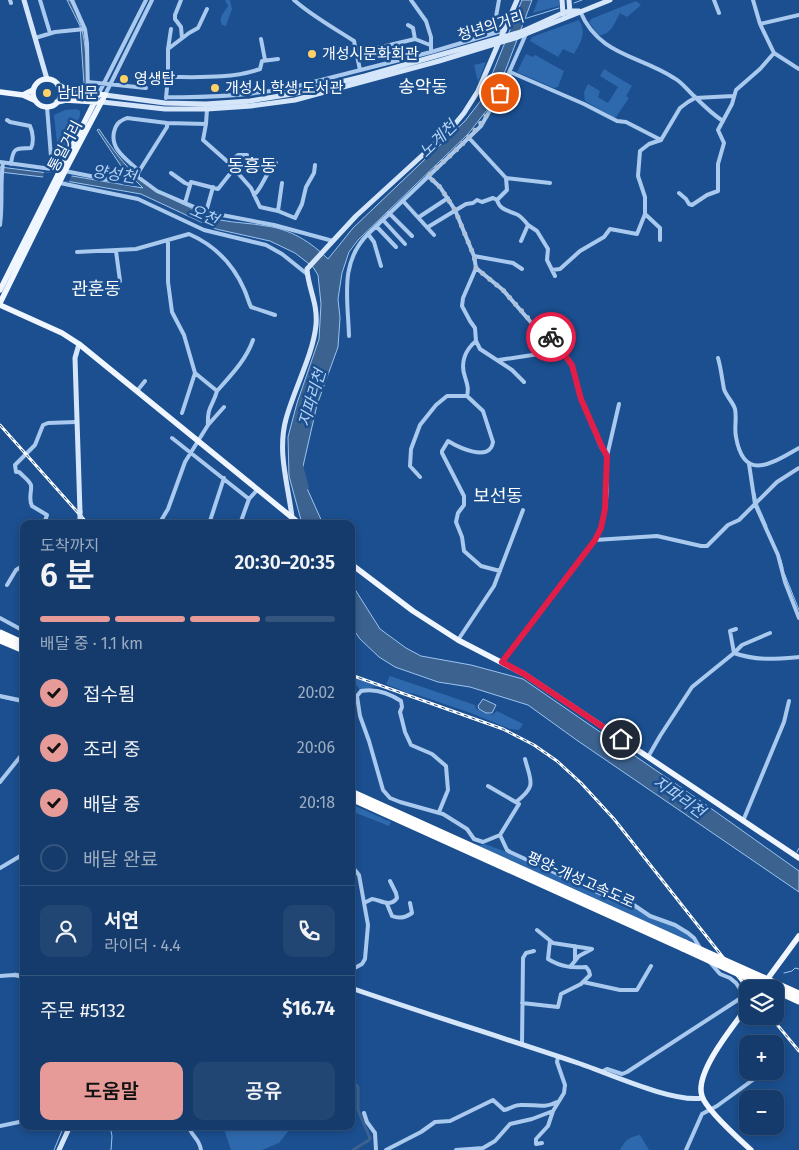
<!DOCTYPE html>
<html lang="ko">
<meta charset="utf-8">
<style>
body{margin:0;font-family:"Fira Sans","Noto Sans KR",sans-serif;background:#214673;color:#f1f3f6;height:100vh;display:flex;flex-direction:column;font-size:19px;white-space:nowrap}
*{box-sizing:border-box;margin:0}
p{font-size:16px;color:#9dadc1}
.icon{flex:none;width:28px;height:28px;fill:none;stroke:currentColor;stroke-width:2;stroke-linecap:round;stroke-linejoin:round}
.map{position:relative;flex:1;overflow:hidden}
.side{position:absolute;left:20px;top:520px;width:335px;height:610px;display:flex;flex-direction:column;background:#143b6b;border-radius:10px;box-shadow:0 2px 8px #0003,0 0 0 1px #33557e}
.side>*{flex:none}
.tools{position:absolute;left:739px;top:980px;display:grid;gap:10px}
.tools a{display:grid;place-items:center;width:45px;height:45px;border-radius:10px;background:#143b6b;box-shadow:0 2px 8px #0003,0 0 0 1px #33557e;font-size:25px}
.pin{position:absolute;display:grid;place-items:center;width:42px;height:42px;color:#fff;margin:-21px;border:2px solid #fff;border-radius:50%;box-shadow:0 1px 5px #0007}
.courier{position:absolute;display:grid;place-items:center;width:50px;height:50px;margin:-25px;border:4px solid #e11d48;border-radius:50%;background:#fff;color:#222;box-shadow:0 1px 6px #0007}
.overview em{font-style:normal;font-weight:600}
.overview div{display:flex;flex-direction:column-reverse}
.overview{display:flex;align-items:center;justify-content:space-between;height:85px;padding:0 20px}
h1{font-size:32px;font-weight:600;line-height:38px}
.bar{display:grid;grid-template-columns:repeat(4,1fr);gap:8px 5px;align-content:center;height:60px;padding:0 20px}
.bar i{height:6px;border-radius:4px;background:#33557e}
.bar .active{background:#e69b98}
.bar p{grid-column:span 4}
.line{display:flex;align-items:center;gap:12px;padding:0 20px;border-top:1px solid #33557e}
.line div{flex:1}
.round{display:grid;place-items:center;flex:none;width:52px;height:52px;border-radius:10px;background:#214673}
ol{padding:0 20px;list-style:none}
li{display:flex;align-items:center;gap:15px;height:55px}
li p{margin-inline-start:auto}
li .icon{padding:5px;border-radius:50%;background:#e69b98;color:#111;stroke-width:4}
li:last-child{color:#9dadc1}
li i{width:28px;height:28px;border:2px solid #33557e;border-radius:50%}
.primary-button{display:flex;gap:10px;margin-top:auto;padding:10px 20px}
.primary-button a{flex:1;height:58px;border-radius:10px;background:#e69b98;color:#111;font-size:20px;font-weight:600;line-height:58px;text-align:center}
.primary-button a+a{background:#214673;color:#f1f3f6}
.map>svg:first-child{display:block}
</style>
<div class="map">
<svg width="799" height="1150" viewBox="0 0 799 1150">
<rect width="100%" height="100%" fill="#1b4f8f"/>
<path fill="#2e69ad" d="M225 0H230L232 9 226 26 222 25C218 17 224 13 228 6Z
M538 0H559V6L533 13Z
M636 1 641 5 627 17 620 13C614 24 612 33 599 36L589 22 591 19Z
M579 20C587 33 581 42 574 54L563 49 558 57 530 41 532 37Z
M526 54 533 57 535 55 564 71 558 87 554 88 517 72Z
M486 62 478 82 474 65Z
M604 69 632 86 626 96 629 98 616 117H613L585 101 584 92 588 84 600 91 598 97 608 103 618 87 600 76Z
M77 109 80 111V116L62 153 60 154 58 153 54 115 65 110Z
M390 676 475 705 476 709 492 715 497 711 523 724 519 730 510 729 471 713 415 694 408 693 386 684Z
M355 678 380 686 360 690 354 682Z
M351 804 391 822 389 826 351 811Z
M475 844 480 845 485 844 509 853 601 895C609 898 617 897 625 900 634 904 642 913 651 918 664 925 690 926 694 943L475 846Z
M221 1126H310L306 1131H301L299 1129 289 1130 279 1143 262 1150H231L225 1132Z
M640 1135 649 1150H620C625 1140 629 1137 640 1135Z"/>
<path fill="#3c6290" stroke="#9cc4f0" d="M67 0H70C86 29 86 52 87 84H84L80 26Z
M522 0H532L506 69 487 110 468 134 358 240 349 252 342 273 338 299 340 318 338 347 317 405 301 475 323 524H302L289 476 288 437 297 403 319 339 321 304 318 275 313 267 295 253 270 241 216 229 141 194 43 177 0 172V167L72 176 143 188 121 166 97 130 99 129C127 171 142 186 189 207 199 212 209 218 220 220 235 223 251 223 266 226 290 229 311 242 328 259L353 228 465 121 482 99 487 87Z
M351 583 380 629 406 648 421 656 471 665 523 679 702 802 799 871V892L578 741 528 705 470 687 438 682 395 667 379 657 360 639 351 626Z
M483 699 496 705 492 713H486L479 709 478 706Z"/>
<path fill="#1b4f8f" d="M44 172 72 175 69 182 43 178Z"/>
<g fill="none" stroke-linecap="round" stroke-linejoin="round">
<path stroke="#9cc4f0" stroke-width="1" d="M574 3 582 0
M524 19 559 8
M755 493 757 503 767 526
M781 560 783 568
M785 575 799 610
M1 698 24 703
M797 852 799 848
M15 973 24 975
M784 973 792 971 795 968 799 969
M110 1126 112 1136 111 1150
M54 1150 64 1126"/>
<path stroke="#3c6290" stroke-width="3" d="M351 692 353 691
M351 1080 358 1087V1110L370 1138 369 1140 353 1150"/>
<path stroke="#3c6290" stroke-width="5.5" d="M300 465 306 487"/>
<path stroke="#a9c9ee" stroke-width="4" d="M10 0 11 3
M40 0 50 33
M72 0 85 29 87 43 88 94
M181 0 175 15V19L181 27 182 38
M294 0C312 16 334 28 354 41L360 70
M714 0 719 13
M753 0 760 24 774 53 799 69
M580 11C599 56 639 55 674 78 682 82 687 90 694 96 701 103 715 116 723 121
M760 24 799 15
M408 25 413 28 415 39
M493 33 499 0
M35 38 55 32 85 29
M261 39 265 60
M168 49 171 29
M431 52 505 30
M356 53 415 39 430 45
M510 72 584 104 617 121 626 122 661 140
M168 77C199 77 231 79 260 69L262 61 278 59
M88 82 146 88
M98 95 146 0
M105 95 152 0
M166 97C208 98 249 95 290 88L431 52V37L426 21 411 0
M166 98 168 77V49L189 33 198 28 207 9
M47 107 52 169
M7 120 10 122 30 126C33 132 34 143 31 148 15 148 13 148 11 164
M167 123V127L138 173V177L157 191 206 212 274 225 333 241
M206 124 203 140 229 163 251 188 260 207 278 211 295 218 302 204 306 187 314 173 315 165
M469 138 506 178 550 183
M0 162 59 170
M229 163 238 155H247
M65 171 115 181
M139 171C128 160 110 150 114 132 116 124 119 121 127 118L167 123 206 124 207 109
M171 173 185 183 190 185
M428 176 440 187 455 210 474 256 476 268 503 290 535 327 544 330 553 339 572 365 581 399 601 447 607 456V490L605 509 601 527 595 540 502 662
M60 183 138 199 204 230 266 245 282 254 307 274
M679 193 686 199 689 204 692 205 707 195 718 191V164L724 143 718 130 732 104 736 90 760 69 774 53
M254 195C263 187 266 170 276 166V163
M497 200 507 190 506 178
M403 201 434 235
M185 203 191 182 218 189 233 170
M278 211 282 183
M206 212 213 187
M389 213 412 236
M645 214 660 228V240
M419 217 448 198
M383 220 405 244
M0 225C3 204 0 183 3 163
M528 225 537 231 548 249 547 260 555 276
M376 226 396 247
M428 227 466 204 473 203 477 200 482 202 493 198 497 200C500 210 507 210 516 214 521 216 525 221 528 225L521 241
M368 234 374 242 381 266
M168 240V282L172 312 184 335 195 373 182 413
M116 251 120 281
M77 252 136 249 189 234C214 245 233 264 244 289 247 295 248 301 251 307L275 315
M474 256 513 263 522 269
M476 268 463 298 462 306 470 321 475 328 476 341 480 349 512 370 524 382
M552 270 560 269 580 251 604 237 610 229 637 234 645 214V197L638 176 640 151 649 144 661 140 680 108 688 102 695 98 733 96
M349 336C348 299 339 263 368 234L481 126 500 93 526 34
M718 358C721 368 722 379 724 389 726 396 733 402 735 409 737 418 734 428 736 437 744 483 772 463 799 448
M499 360 539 354
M195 373 217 391C231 375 246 360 253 340
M137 391 145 381
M467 396C469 388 467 384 465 377 460 363 465 350 476 341
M208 425C207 406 213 406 217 391
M172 438 249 499
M607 456 619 404
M749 464 755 504 778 555 785 582 799 618
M420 477 410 466 411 449 420 425 436 405 447 396H467L483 411 493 442C490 463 458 447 448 441L442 451V453L464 496V505L458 513 456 522 462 537 464 551 481 566 500 571
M44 524 47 515 32 506C28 498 32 492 31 485 29 480 23 476 19 472H16L15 465 35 445 43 425 48 423 76 422
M159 524 168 509 185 462 208 425 224 407
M209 524 224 478
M240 524 249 499 258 489
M595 540 657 536 701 546H707L728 525 739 520 777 482 799 468
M7 585 16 570 24 565
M0 618 24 631
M736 629 730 631 734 653 742 645 770 633
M458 640 494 586 523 510
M0 696 24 701
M357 696 360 716 369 741 383 790 390 798 400 802 443 814 467 829 474 839 483 842 500 835 519 804 488 786
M351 700 357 696 361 691C376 688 389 693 401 701L402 707 400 712 405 732 411 745 432 754 446 766 448 790 439 812
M648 757 660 736 692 687 734 653C756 661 776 659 799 657
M0 782 24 752
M516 802C537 786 531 782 525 759
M743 821 784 722 789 701
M500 835 507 850 510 852 606 896 625 899 650 916 675 925 688 933 694 938 700 948
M351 865 359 875 368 925 365 959 362 964 351 970
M0 868 22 855
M364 903 372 899C381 900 390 908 397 898L396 893 390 881
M387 904 392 916C399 919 405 918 412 913L410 903
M537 930 553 943 592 949
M575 946V960
M708 960 720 974 730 978 736 983 748 1001
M570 967 579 956 592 949
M0 976 14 975 24 977
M583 982 620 990H637L651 966
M522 1003 558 1007 561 994 581 984 590 975 589 971 586 967C572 968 561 967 548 959L550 941
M522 1044 523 958 526 953 534 951
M603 1071 607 1069 622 1074 627 1072 744 996
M364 1113 367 1122 375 1133 376 1150
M0 1126 24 1121
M189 1126C191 1137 199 1137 201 1150
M542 1143 536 1144V1139L548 1126 553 1111 564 1093 565 1085 557 1062 558 1057
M386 1150 421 1132 435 1122 450 1121 493 1100 504 1110C510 1109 514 1105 520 1105 534 1104 544 1109 557 1102
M456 1150 483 1148 495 1141 510 1124 532 1119 553 1111
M686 1150 702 1114 717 1106 765 1071"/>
<path stroke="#d6e6fa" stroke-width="5" d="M24 0 47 79
M562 0 563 14
M569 0 570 13
M105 95 165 103 206 104 250 101 292 94 365 76 521 32 563 13 570 11H579
M102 102 165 109H207L251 106 295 100 439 61 518 37 610 0
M79 344 75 358 80 512
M292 517C288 484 277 452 286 419 294 389 313 355 316 325 318 303 308 288 307 269L356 216 450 130 464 113 478 91 517 0
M351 988C426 1014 501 1037 575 1062 606 1072 672 1103 702 1098
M59 1150 70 1126"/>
<path stroke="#f0f6ff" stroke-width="5.5" d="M33 93a14 14 0 1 1 28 0a14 14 0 1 1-28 0Z
M33 90 23 95 34 100
M0 92 23 95
M57 102 66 100 98 102
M0 290 98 95
M0 303 65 171 105 95 70 91 58 85
M0 305 62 333 79 344 300 524
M351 564 413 611 458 640 524 674 799 858
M760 989 799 936
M748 1006C734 1025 694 1073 702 1096 706 1110 739 1139 751 1150"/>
<path stroke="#fff" stroke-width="7" d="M0 633 24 644
M0 640 24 650
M351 792 685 943
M351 798 683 948
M775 990 799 1001"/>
<defs>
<path id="rail" d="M0 425 88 524
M351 675 503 729 534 745 557 761 581 783 614 819 748 989
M770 1016 799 1051"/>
</defs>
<use href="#rail" stroke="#fff" stroke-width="3"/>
<use href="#rail" stroke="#1b4f8f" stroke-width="1" stroke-dasharray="4" stroke-linecap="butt"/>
<path stroke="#d6e6fa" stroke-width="5" d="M80 512V524"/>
<path stroke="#fff" stroke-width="7" d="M685 943 799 994
M683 948 772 989"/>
</g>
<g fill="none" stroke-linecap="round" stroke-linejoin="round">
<path stroke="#afc1d8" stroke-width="5" stroke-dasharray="0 9" d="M500 93C481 130 458 148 428 176L440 187 455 210 474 256 476 268 503 290 535 326 544 330 551 337"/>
<path stroke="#e11d48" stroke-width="6" d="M551 337 572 365 581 399 602 447 607 456 605 509 601 528 595 540 502 662 524 674 621 739"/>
</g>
<g fill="#ffd166" stroke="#1b4f8f" stroke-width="2">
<circle cx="312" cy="54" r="5"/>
<circle cx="124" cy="79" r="5"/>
<circle cx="215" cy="88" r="5"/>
<circle cx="47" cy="93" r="5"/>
</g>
<g text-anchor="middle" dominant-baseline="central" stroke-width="5" stroke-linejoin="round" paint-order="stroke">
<g font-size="15" fill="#fff" stroke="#1b4f8f">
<text transform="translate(491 26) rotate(-17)">청년의거리</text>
<text transform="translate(65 146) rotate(-62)">통일거리</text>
<text transform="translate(581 880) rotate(24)">평양-개성고속도로</text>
</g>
<g font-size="15" fill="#fff" stroke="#1b4f8f" text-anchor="start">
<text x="322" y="54">개성시문화회관</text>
<text x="134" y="79">영생탑</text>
<text x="225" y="88">개성시 학생 도서관</text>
<text x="57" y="93">남대문</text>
</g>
<g font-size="16" font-style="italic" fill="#b5d3f5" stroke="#1b4f8f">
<text transform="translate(438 139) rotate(-44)">노계천</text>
<text transform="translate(114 174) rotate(9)">양성천</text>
<text transform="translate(204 215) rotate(24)">오천</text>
<text transform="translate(312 398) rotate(-73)">지파리천</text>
<text transform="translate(679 797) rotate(35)">지파리천</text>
</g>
<g font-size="18" fill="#fff" stroke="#1b4f8f">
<text x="423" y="87">송악동</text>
<text x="252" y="166">동흥동</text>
<text x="96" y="289">관훈동</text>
<text x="498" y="496">보선동</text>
</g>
</g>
</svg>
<div class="tools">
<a><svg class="icon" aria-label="layers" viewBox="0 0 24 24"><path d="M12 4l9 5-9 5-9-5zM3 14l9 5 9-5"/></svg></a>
<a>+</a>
<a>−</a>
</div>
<div class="pin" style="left:500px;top:93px;background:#ea580c"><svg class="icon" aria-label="bag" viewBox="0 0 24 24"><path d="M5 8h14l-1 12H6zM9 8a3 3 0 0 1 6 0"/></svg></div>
<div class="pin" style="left:621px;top:739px;background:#1f2937"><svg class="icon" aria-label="home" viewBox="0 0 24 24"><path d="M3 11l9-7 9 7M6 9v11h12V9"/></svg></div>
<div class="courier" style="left:551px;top:337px"><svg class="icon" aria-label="bike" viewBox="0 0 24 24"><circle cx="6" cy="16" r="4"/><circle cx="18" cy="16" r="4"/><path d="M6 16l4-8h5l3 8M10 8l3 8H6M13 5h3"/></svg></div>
<section class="side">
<div class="overview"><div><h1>6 분</h1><p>도착까지</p></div><em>20:30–20:35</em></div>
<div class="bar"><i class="active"></i><i class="active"></i><i class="active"></i><i></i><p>배달 중 · 1.1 km</p></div>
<ol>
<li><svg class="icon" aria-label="check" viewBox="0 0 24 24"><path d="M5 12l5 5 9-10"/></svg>접수됨<p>20:02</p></li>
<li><svg class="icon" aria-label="check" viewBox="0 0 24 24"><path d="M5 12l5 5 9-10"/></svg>조리 중<p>20:06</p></li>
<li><svg class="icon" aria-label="check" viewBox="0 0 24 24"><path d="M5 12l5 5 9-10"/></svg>배달 중<p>20:18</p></li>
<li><i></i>배달 완료</li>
</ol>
<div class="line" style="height:90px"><a class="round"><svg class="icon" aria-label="person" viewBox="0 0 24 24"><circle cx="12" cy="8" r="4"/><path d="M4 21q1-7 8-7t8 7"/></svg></a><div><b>서연</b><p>라이더 · 4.4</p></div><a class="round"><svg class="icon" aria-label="phone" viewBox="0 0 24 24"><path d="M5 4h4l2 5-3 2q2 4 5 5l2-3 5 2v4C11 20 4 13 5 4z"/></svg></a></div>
<div class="line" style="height:65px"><div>주문 #5132</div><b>$16.74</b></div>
<div class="primary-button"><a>도움말</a><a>공유</a></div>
</section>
</div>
